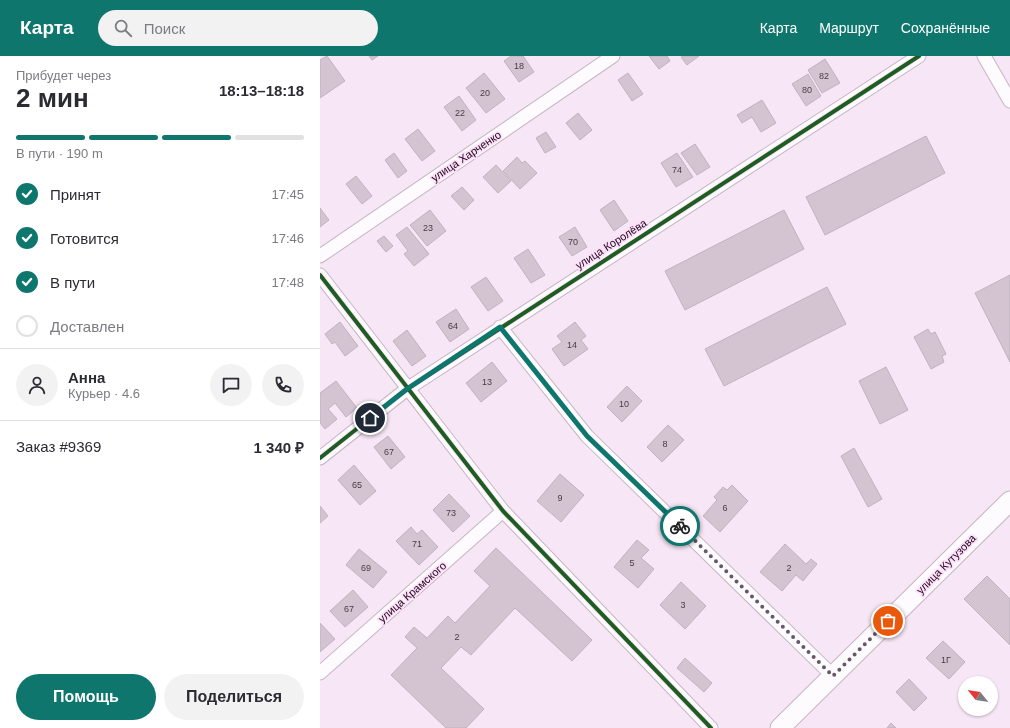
<!DOCTYPE html>
<html lang="ru">
<meta charset="utf-8">
<style>
body{margin:0;font-family:Arial,sans-serif;background:#f2f2f3;color:#2b2b33;height:100vh;display:flex;flex-direction:column;font-size:15px;white-space:nowrap}
*{box-sizing:border-box;margin:0}
p{font-size:13px;color:#7c7c81}
.icon{flex:none;width:22px;height:22px;fill:none;stroke:currentColor;stroke-width:2;stroke-linecap:round;stroke-linejoin:round}
.map{position:relative;flex:1;overflow:hidden}
.panel{display:flex;flex-direction:column;background:#fff;width:320px}
.panel>*{flex:none}
.needle{width:26px;rotate:300deg}
.controls{position:absolute;left:638px;top:620px;display:grid;gap:8px}
.controls a{display:grid;place-items:center;width:40px;height:40px;border-radius:50%;background:#fff;box-shadow:0 1px 3px #0004;font-size:20px}
.pin{position:absolute;display:grid;place-items:center;width:34px;height:34px;color:#fff;margin:-17px;border:2px solid #fff;border-radius:50%;box-shadow:0 1px 4px #0007}
.courier{position:absolute;display:grid;place-items:center;width:40px;height:40px;margin:-20px;border:3px solid #0f766e;border-radius:50%;background:#fff;color:#222;box-shadow:0 1px 5px #0007}
.head em{font-style:normal;font-weight:700}
.head div{display:flex;flex-direction:column-reverse}
.head{display:flex;align-items:center;justify-content:space-between;height:68px;padding:0 16px}
h1{font-size:26px;font-weight:700;line-height:30px}
.bar{display:grid;grid-template-columns:repeat(4,1fr);gap:6px 4px;align-content:center;height:48px;padding:0 16px}
.bar i{height:5px;border-radius:3px;background:#e1e1e2}
.bar .active{background:#0f766e}
.bar p{grid-column:span 4}
.line{display:flex;align-items:center;gap:10px;padding:0 16px;border-top:1px solid #e1e1e2}
.line div{flex:1}
.round{display:grid;place-items:center;flex:none;width:42px;height:42px;border-radius:21px;background:#f2f2f3}
ol{padding:0 16px;list-style:none}
li{display:flex;align-items:center;gap:12px;height:44px}
li p{margin-inline-start:auto}
li .icon{padding:4px;border-radius:50%;background:#0f766e;color:#fff;stroke-width:4}
li:last-child{color:#7c7c81}
li i{width:22px;height:22px;border:2px solid #e1e1e2;border-radius:50%}
.button{display:flex;gap:8px;margin-top:auto;padding:8px 16px}
.button a{flex:1;height:46px;border-radius:24px;background:#0f766e;color:#fff;font-size:16px;font-weight:700;line-height:46px;text-align:center}
.button a+a{background:#f2f2f3;color:#2b2b33}
header{display:flex;align-items:center;gap:24px;box-sizing:border-box;height:56px;padding:0 20px;background:#0f766e;color:#fff}
header strong{font-size:19px}
nav{display:flex;gap:22px;margin-inline-start:auto;font-size:14px}
.search{width:280px;height:36px;background:#f2f2f3;display:flex;align-items:center;gap:10px;box-sizing:border-box;padding:0 14px;border-radius:22px;color:#7c7c81;font-size:15px}
main{display:flex;flex:1;min-height:0}
.map>svg:first-child{display:block}
</style>
<header>
<strong>Карта</strong>
<div class="search"><svg class="icon" aria-label="search" viewBox="0 0 24 24"><circle cx="10" cy="10" r="6"/><path d="M15 15l6 6"/></svg>Поиск</div>
<nav><a>Карта</a><a>Маршрут</a><a>Сохранённые</a></nav>
</header>
<main>
<section class="panel">
<div class="head"><div><h1>2 мин</h1><p>Прибудет через</p></div><em>18:13–18:18</em></div>
<div class="bar"><i class="active"></i><i class="active"></i><i class="active"></i><i></i><p>В пути · 190 m</p></div>
<ol>
<li><svg class="icon" aria-label="check" viewBox="0 0 24 24"><path d="M5 12l5 5 9-10"/></svg>Принят<p>17:45</p></li>
<li><svg class="icon" aria-label="check" viewBox="0 0 24 24"><path d="M5 12l5 5 9-10"/></svg>Готовится<p>17:46</p></li>
<li><svg class="icon" aria-label="check" viewBox="0 0 24 24"><path d="M5 12l5 5 9-10"/></svg>В пути<p>17:48</p></li>
<li><i></i>Доставлен</li>
</ol>
<div class="line" style="height:72px"><a class="round"><svg class="icon" aria-label="person" viewBox="0 0 24 24"><circle cx="12" cy="8" r="4"/><path d="M4 21q1-7 8-7t8 7"/></svg></a><div><b>Анна</b><p>Курьер · 4.6</p></div><a class="round"><svg class="icon" aria-label="chat" viewBox="0 0 24 24"><path d="M4 5h16v11H9l-5 4z"/></svg></a><a class="round"><svg class="icon" aria-label="phone" viewBox="0 0 24 24"><path d="M5 4h4l2 5-3 2q2 4 5 5l2-3 5 2v4C11 20 4 13 5 4z"/></svg></a></div>
<div class="line" style="height:52px"><div>Заказ #9369</div><b>1 340 ₽</b></div>
<div class="button"><a>Помощь</a><a>Поделиться</a></div>
</section>
<div class="map">
<svg width="690" height="672" viewBox="0 0 690 672">
<rect width="100%" height="100%" fill="#f7e6f5"/>
<path fill="#d4c4d2" stroke="#c1b2bf" d="M7 0 25 25 0 42V4Z
M49 0H58L52 4Z
M191 0H203L214 16 199 26 184 5Z
M329 0H347L350 5 339 13Z
M363 0H379L367 9 361 1Z
M505 3 520 27 502 37 488 14Z
M164 17 185 43 166 57 146 32Z
M308 17 323 38 312 45 298 24Z
M488 18 501 40 486 50 472 28Z
M139 40 156 64 142 75 124 51Z
M442 44 456 67 441 76 432 61 422 67 417 59Z
M258 57 272 74 260 84 246 67Z
M98 73 115 95 102 105 85 83Z
M226 76 236 91 225 97 216 82Z
M606 80 625 117 505 179 486 141Z
M375 88 390 111 377 119 361 97Z
M74 97 87 115 78 122 65 104Z
M357 97 373 121 356 131 341 107Z
M197 101 202 107 205 105 217 117 200 133 183 115Z
M176 109 191 125 178 137 163 121Z
M36 120 52 140 42 148 26 128Z
M142 131 154 144 144 154 131 140Z
M294 144 308 165 294 175 280 154Z
M0 152 9 164 0 171Z
M110 154 126 175 107 190 90 169Z
M464 154 484 193 365 254 345 215Z
M87 171 109 198 94 210 84 198 88 195 76 179Z
M255 171 267 191 252 200 239 181Z
M64 180 73 190 66 196 57 185Z
M208 193 225 219 211 227 194 202Z
M690 219V306L655 237Z
M166 221 183 245 168 255 151 231Z
M507 231 526 268 404 330 385 293Z
M136 253 149 273 130 286 116 266Z
M20 266 38 290 25 300 15 286 12 288 5 278Z
M255 266 266 280 261 284 268 293 244 310 232 293 242 286 237 280Z
M608 273 611 278 615 276 626 298 622 300 624 306 611 313 594 281Z
M87 274 106 300 92 310 73 285Z
M172 306 187 325 161 346 146 327Z
M566 311 588 354 560 368 539 325Z
M16 325 37 352 26 361 15 347 8 353 17 363 5 373 0 367V337Z
M307 330 322 345 302 366 287 351Z
M348 369 364 384 342 406 327 391Z
M68 380 85 401 71 413 54 391Z
M534 392 562 443 548 451 521 400Z
M34 409 56 435 40 449 18 424Z
M240 418 264 439 241 466 217 445Z
M412 429 428 445 400 476 383 460 397 444 394 441 403 431 407 434Z
M129 438 150 460 133 476 113 454Z
M0 450 8 460 0 467Z
M91 471 97 478 102 474 118 491 99 509 76 485Z
M317 484 329 494 321 502 334 513 318 532 294 511Z
M465 488 486 508 491 503 497 508 483 525 476 519 462 535 440 516Z
M176 492 272 584 252 605 195 552 151 599 141 591 121 612 164 653 146 672H126L71 619 97 592 85 581 94 571 107 582 128 560 135 567 170 530 154 515Z
M39 493 67 516 53 532 26 509Z
M667 520 690 543V589L644 543Z
M361 526 386 550 365 573 340 549Z
M33 534 48 551 25 571 10 555Z
M0 567 15 583 0 596Z
M623 585 645 606 629 623 606 602Z
M365 602 392 627 384 636 357 612Z
M589 623 607 642 594 655 576 636Z
M571 667 576 672H567Z"/>
<g fill="none" stroke-linecap="round" stroke-linejoin="round">
<defs>
<path id="street" d="M664 0 690 45
M0 200 293 0
M0 219 183 455 391 672
M180 271 267 380 513 620
M0 402 87 333 599 0
M0 617 183 455"/>
<path id="secondary" d="M460 672 690 445"/>
</defs>
<use href="#street" stroke="#c5b6c3" stroke-width="15"/>
<use href="#secondary" stroke="#c5b6c3" stroke-width="21"/>
<use href="#street" stroke="#fefbfe" stroke-width="13"/>
<use href="#secondary" stroke="#fefbfe" stroke-width="19"/>
<defs>
<path id="cycleway" d="M0 219 183 455 391 672
M0 402 87 333 599 0"/>
</defs>
<use href="#cycleway" stroke="#ffdefa" stroke-width="6"/>
<use href="#cycleway" stroke="#1b5e20" stroke-width="4"/>
</g>
<g fill="none" stroke-linecap="round" stroke-linejoin="round">
<path stroke="#675865" stroke-width="4" stroke-dasharray="0 7.2" d="M360 470 513 620 568 565"/>
<path stroke="#0f766e" stroke-width="5" d="M50 362 87 333 180 271 267 380 360 470"/>
</g>
<g text-anchor="middle" dominant-baseline="central" stroke-width="3.5" stroke-linejoin="round" paint-order="stroke">
<g font-size="9" fill="#483a46">
<text x="199" y="10">18</text>
<text x="504" y="20">82</text>
<text x="487" y="34">80</text>
<text x="165" y="37">20</text>
<text x="140" y="57">22</text>
<text x="357" y="114">74</text>
<text x="108" y="172">23</text>
<text x="253" y="186">70</text>
<text x="133" y="270">64</text>
<text x="252" y="289">14</text>
<text x="167" y="326">13</text>
<text x="304" y="348">10</text>
<text x="345" y="388">8</text>
<text x="69" y="396">67</text>
<text x="37" y="429">65</text>
<text x="240" y="442">9</text>
<text x="405" y="452">6</text>
<text x="131" y="457">73</text>
<text x="97" y="488">71</text>
<text x="312" y="507">5</text>
<text x="46" y="512">69</text>
<text x="469" y="512">2</text>
<text x="363" y="549">3</text>
<text x="29" y="553">67</text>
<text x="137" y="581">2</text>
<text x="626" y="604">1Г</text>
</g>
<g font-size="11" fill="#190c18" stroke="#ffdefa">
<text transform="translate(146 100) rotate(-34)">улица Харченко</text>
<text transform="translate(291 188) rotate(-33)">улица Королёва</text>
<text transform="translate(626 508) rotate(-45)">улица Кутузова</text>
<text transform="translate(92 536) rotate(-41)">улица Крамского</text>
</g>
</g>
</svg>
<div class="controls">
<a><svg class="needle" viewBox="-14 -14 28 28"><path d="M0-13l5 13h-10z" fill="#e53935"/><path d="M0 13l5-13h-10z" fill="#7c7c81"/></svg></a>
</div>
<div class="pin" style="left:568px;top:565px;background:#ea580c"><svg class="icon" aria-label="bag" viewBox="0 0 24 24"><path d="M5 8h14l-1 12H6zM9 8a3 3 0 0 1 6 0"/></svg></div>
<div class="pin" style="left:50px;top:362px;background:#1f2937"><svg class="icon" aria-label="home" viewBox="0 0 24 24"><path d="M3 11l9-7 9 7M6 9v11h12V9"/></svg></div>
<div class="courier" style="left:360px;top:470px"><svg class="icon" aria-label="bike" viewBox="0 0 24 24"><circle cx="6" cy="16" r="4"/><circle cx="18" cy="16" r="4"/><path d="M6 16l4-8h5l3 8M10 8l3 8H6M13 5h3"/></svg></div>
</div>
</main>
